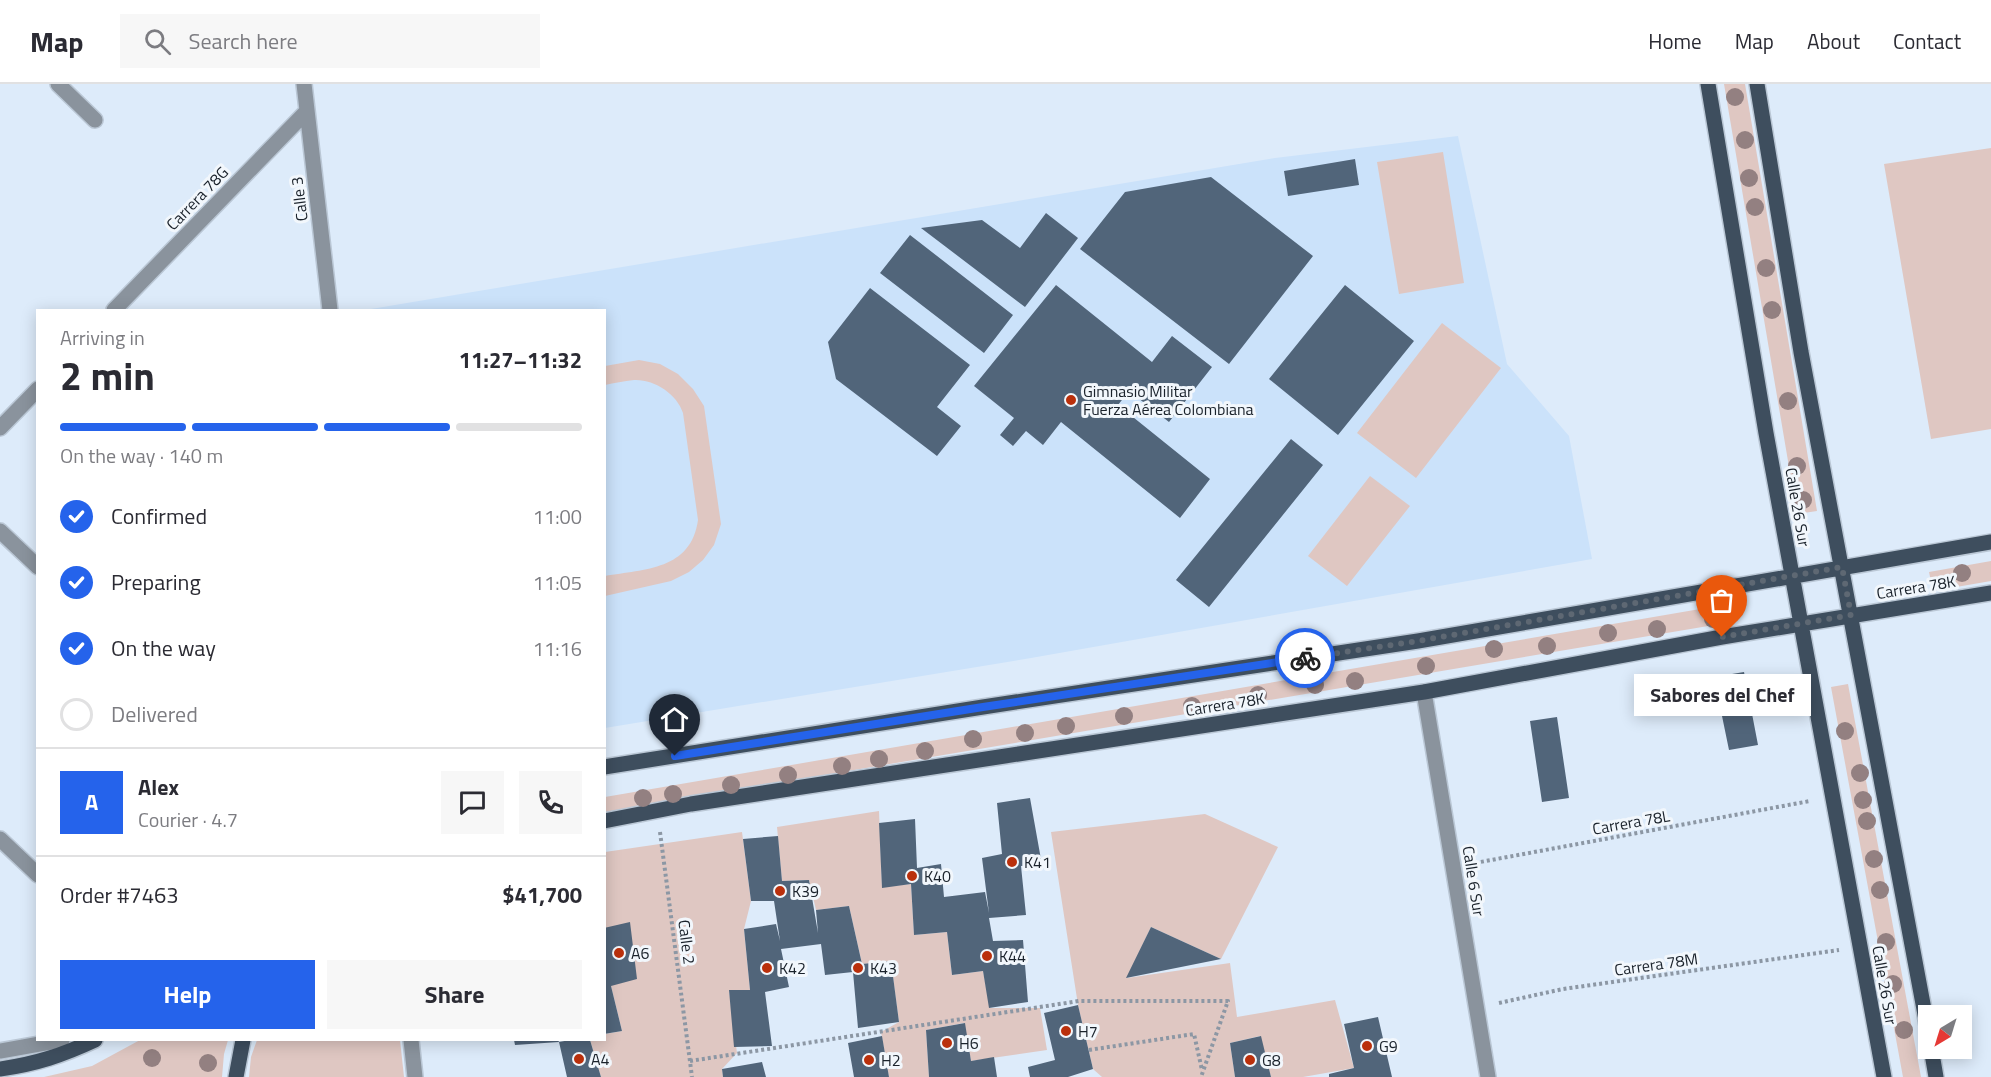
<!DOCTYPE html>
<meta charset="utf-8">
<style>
body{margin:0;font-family:"Titillium Web",sans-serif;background:#f7f7f7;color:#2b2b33;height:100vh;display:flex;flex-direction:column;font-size:22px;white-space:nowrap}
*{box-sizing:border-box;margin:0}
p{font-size:20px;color:#7c7c81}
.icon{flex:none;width:33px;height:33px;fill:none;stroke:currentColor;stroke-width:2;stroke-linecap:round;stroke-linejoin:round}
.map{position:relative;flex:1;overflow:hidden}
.side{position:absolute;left:36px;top:225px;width:570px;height:732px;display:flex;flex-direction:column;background:#fff;border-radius:0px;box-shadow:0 3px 15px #0003}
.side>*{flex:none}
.needle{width:39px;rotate:218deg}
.fabs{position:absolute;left:1918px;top:921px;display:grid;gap:12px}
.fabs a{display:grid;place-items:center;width:54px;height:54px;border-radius:0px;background:#fff;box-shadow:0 3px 15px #0003;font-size:30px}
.pin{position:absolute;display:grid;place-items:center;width:51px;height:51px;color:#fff;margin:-62px -26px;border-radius:50% 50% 50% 0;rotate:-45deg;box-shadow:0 0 6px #0007}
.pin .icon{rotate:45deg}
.courier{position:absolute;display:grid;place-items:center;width:60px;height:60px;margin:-30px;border:4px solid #2563eb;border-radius:50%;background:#fff;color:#222;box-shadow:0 2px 8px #0007}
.bubble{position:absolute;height:42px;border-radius:0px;background:#fff;box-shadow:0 3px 15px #0003;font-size:20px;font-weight:700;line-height:42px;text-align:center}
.headline em{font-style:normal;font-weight:700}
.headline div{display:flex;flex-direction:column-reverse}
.headline{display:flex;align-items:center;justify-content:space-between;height:102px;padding:0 24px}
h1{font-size:39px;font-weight:700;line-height:45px}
.bar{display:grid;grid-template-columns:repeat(4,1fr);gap:9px 6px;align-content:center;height:72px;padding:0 24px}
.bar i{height:8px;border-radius:4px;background:#e1e1e2}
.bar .selected{background:#2563eb}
.bar p{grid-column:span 4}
.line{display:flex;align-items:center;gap:15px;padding:0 24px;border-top:2px solid #e1e1e2}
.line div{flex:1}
.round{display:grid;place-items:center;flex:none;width:63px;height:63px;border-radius:0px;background:#f7f7f7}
ol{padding:0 24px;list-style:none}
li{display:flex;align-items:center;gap:18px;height:66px}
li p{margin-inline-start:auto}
li .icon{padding:6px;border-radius:50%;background:#2563eb;color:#fff;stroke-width:4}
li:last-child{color:#7c7c81}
li i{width:33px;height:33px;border:3px solid #e1e1e2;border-radius:50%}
.cta{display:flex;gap:12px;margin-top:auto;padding:12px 24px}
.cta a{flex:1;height:69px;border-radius:0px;background:#2563eb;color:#fff;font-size:24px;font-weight:700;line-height:69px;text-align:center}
.cta a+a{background:#f7f7f7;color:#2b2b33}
header{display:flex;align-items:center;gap:36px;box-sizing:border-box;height:84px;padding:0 30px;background:#fff;border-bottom:2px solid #e1e1e2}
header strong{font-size:28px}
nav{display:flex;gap:33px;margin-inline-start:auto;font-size:21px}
.search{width:420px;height:54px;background:#f7f7f7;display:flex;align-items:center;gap:15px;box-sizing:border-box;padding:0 21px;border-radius:0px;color:#7c7c81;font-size:22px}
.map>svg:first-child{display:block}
</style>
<header>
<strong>Map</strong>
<div class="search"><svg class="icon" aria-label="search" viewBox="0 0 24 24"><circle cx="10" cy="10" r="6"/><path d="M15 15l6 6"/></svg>Search here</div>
<nav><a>Home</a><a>Map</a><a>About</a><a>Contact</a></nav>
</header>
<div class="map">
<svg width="1991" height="993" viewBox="0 0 1991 993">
<rect width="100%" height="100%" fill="#ddebfa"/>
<path fill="#cbe2fa" d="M1458 52 1507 280 1569 352 1592 475 1031 574 605 644 604 226H365L1275 74Z"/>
<path fill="#dfc7c2" d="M1724 0H1745L1817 427 1797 430Z
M1991 64V345L1931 355 1884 80Z
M1443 68 1464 199 1399 210 1377 78Z
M1442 239 1501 284 1416 394 1357 349Z
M639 276 660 280 678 290 693 305 704 322 721 440 714 461 703 476 689 488 671 497 605 512V492C645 485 691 486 698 436L683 329C677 310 654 295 634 296 624 297 614 299 605 301V282Z
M1370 392 1410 422 1347 502 1308 472Z
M1991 477V497L1933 507 1929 488Z
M1735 519 1738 537 605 728V713Z
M1848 600 1921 993H1903L1831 603Z
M879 727 882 803 911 800 914 851 947 848 952 891 983 887 990 924H1040L1047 966 971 977 964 939 926 946 929 993H889L881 948 899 938 891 878 862 880 849 822 816 826 809 796 782 797 777 743Z
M1205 730 1278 763 1221 875 1151 843 1127 894 1230 879 1237 933 1335 916 1354 984 1303 993H1271L1260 952 1230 959 1235 993H1102L1093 985 1078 921 1051 748Z
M742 748 751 817 744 845 750 906H729L737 969 722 985 723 993H601L590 956H604L605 950 622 947 611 902 605 844V768Z
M140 956H228L224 970 222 993H44L92 982Z
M257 956H400L404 993H249L251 973Z"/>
<path fill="#51657a" d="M1355 75 1359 101 1288 112 1284 87Z
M1211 93 1313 172 1229 280 1080 165 1125 108Z
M1046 129 1078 154 1025 223 921 144 982 136 1020 164Z
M910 151 1013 231 984 269 880 189Z
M1056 201 1152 278 1172 252 1212 283 1169 338 1129 307 1118 321 1210 395 1180 434 1061 338 1043 361 1026 347 1013 362 1000 351 1014 334 974 302Z
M1345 201 1414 257 1338 351 1269 295Z
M870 204 970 281 937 323 961 342 937 372 836 295 828 258Z
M1291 355 1323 381 1209 523 1176 496Z
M1744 588 1758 661 1729 666 1714 593Z
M1557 633 1569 714 1542 718 1530 637Z
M1030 714 1042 781 1021 782 1026 831 989 834 993 857 1023 856 1028 918 989 924 983 887 952 891 947 848 914 851 911 800 882 804 879 739 915 735 917 784 941 780 944 813 985 808 989 829 982 774 1002 770 997 719Z
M778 752 782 797 809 796 818 849 816 826 849 822 862 880 891 877 899 938 858 944 853 888 825 891 821 860 781 865 789 903 765 908 772 962 734 963 729 906H750L744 845 776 840 780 857 774 817H751L743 755Z
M630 838 637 895 611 902 622 947 604 950V844Z
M1151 843 1221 875 1126 894Z
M1078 921 1093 985 1068 993H1030L1028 983 1055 976 1044 929Z
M1378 933 1392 993H1329V990L1354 984 1344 940Z
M965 939 971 977 994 973 997 993H929L926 946Z
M882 952 889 993H854L848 959Z
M1261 952 1271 993H1235L1230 959Z
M514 956H558L559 958 515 961Z
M570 956H590L601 993H567L559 958Z
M762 978 766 993H723L722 985Z"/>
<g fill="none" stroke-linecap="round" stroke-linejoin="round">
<defs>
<path id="minor" d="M58 0 95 36
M304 0 330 226
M114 226 307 27
M0 344 38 305
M0 447 38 483
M1424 608 1488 993
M0 755 38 791
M411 956 415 993
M0 967 62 956"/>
<path id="major" d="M1708 0 1766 349 1884 993
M1757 0 1801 268 1929 952
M604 683 983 623 1418 557 1991 458
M604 737 691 720 1424 608 1722 553 1991 509
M1931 964 1936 993
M0 985C36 980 63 971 95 956
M236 993 243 956"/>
</defs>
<use href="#minor" stroke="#bac7d5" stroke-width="18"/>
<use href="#major" stroke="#bac7d5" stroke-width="18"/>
<path stroke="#8c97a4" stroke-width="4" stroke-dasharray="3 3" stroke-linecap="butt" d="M660 748 692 993
M1475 779 1810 717
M1499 919 1563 905 1839 866
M1089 966 1194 950 1202 986
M690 977 1079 917H1228L1201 993"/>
<use href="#minor" stroke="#8a939d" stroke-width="15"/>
<use href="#major" stroke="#3e4e5e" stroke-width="15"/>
</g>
<g fill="#938081">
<circle cx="1735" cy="13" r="9"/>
<circle cx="1745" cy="56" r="9"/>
<circle cx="1749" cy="94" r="9"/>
<circle cx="1755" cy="123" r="9"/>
<circle cx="1766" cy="184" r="9"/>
<circle cx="1772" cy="226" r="9"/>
<circle cx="1788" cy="317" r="9"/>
<circle cx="1797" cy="382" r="9"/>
<circle cx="1803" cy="416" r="9"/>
<circle cx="1962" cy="489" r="9"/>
<circle cx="1713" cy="535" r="9"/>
<circle cx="1657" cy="545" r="9"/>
<circle cx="1608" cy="549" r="9"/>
<circle cx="1547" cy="562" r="9"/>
<circle cx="1494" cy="565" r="9"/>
<circle cx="1426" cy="582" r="9"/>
<circle cx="1355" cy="597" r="9"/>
<circle cx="1315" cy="601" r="9"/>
<circle cx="1258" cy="611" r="9"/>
<circle cx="1192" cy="622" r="9"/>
<circle cx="1124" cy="632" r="9"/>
<circle cx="1066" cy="642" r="9"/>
<circle cx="1845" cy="647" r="9"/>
<circle cx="1025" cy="649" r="9"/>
<circle cx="973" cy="655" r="9"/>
<circle cx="925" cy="667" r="9"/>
<circle cx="879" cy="675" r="9"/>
<circle cx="842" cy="682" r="9"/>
<circle cx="1860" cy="689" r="9"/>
<circle cx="788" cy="691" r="9"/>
<circle cx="731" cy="701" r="9"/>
<circle cx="673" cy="710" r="9"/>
<circle cx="643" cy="714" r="9"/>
<circle cx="1863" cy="716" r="9"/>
<circle cx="1867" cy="737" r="9"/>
<circle cx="1874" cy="775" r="9"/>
<circle cx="1880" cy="806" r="9"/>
<circle cx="1886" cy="858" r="9"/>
<circle cx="1893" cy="900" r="9"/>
<circle cx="1904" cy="946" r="9"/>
<circle cx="152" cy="974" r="9"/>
<circle cx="208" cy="979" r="9"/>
</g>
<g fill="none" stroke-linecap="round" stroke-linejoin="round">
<path stroke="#5e6873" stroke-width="6" stroke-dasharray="0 10.8" d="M1305 574 1418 557 1842 483 1851 531 1722 553"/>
<path stroke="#2563eb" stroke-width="8" d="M675 672 983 623 1305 574"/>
</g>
<g fill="#ba300c" stroke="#f2f7fc" stroke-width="2">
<circle cx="1071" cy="316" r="6"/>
<circle cx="1012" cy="778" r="6"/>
<circle cx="912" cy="792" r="6"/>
<circle cx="780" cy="807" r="6"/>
<circle cx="619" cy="869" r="6"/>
<circle cx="987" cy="872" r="6"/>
<circle cx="767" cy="884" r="6"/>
<circle cx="858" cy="884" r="6"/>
<circle cx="1066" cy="947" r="6"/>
<circle cx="947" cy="959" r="6"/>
<circle cx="1367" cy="962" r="6"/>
<circle cx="579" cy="975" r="6"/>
<circle cx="869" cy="976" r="6"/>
<circle cx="1250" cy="976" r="6"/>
</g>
<g text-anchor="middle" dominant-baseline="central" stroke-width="6" stroke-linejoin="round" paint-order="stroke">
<g font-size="16" fill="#1a222b" stroke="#f2f7fc">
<text transform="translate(197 114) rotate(-46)">Carrera 78G</text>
<text transform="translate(299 115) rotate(-97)">Calle 3</text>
<text transform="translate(1798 423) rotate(80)">Calle 26 Sur</text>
<text transform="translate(1916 503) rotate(-9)">Carrera 78K</text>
<text transform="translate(1225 620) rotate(-9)">Carrera 78K</text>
<text transform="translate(1631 738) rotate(-10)">Carrera 78L</text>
<text transform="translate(1474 797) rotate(81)">Calle 6 Sur</text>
<text transform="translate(687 858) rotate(83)">Calle 2</text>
<text transform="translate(1656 880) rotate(-8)">Carrera 78M</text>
<text transform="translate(1885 901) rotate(80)">Calle 26 Sur</text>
</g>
<g font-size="16" fill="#1a222b" stroke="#f2f7fc" text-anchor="start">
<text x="1083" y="307">Gimnasio Militar<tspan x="1083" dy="18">Fuerza Aérea Colombiana</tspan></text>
<text x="1024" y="778">K41</text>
<text x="924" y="792">K40</text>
<text x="792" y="807">K39</text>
<text x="631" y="869">A6</text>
<text x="999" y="872">K44</text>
<text x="779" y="884">K42</text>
<text x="870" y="884">K43</text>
<text x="1078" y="947">H7</text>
<text x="959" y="959">H6</text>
<text x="1379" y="962">G9</text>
<text x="591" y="975">A4</text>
<text x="881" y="976">H2</text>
<text x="1262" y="976">G8</text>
</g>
</g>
</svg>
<div class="fabs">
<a><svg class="needle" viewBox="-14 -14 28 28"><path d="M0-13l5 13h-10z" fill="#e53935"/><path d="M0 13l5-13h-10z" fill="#7c7c81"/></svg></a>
</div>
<div class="pin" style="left:1722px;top:553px;background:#ea580c"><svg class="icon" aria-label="bag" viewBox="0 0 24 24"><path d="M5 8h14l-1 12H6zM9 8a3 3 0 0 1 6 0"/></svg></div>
<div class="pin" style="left:675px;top:672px;background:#1f2937"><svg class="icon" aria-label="home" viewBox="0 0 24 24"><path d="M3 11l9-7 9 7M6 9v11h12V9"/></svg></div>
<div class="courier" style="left:1305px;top:574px"><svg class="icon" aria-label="bike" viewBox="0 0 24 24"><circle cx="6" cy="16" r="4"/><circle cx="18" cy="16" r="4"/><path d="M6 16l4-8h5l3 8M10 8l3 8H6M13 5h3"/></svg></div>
<div class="bubble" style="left:1634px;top:590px;width:177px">Sabores del Chef</div>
<section class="side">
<div class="headline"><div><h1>2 min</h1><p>Arriving in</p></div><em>11:27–11:32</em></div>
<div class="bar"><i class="selected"></i><i class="selected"></i><i class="selected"></i><i></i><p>On the way · 140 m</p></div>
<ol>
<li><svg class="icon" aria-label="check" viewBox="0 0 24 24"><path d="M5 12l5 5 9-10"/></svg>Confirmed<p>11:00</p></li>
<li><svg class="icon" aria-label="check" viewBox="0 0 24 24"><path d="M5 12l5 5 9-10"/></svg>Preparing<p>11:05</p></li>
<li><svg class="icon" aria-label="check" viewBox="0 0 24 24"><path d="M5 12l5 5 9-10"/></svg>On the way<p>11:16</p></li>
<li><i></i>Delivered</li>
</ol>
<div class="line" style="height:108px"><b class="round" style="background:#2563eb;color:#fff">A</b><div><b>Alex</b><p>Courier · 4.7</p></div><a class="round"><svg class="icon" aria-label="chat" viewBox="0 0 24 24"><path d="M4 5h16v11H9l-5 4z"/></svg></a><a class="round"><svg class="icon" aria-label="phone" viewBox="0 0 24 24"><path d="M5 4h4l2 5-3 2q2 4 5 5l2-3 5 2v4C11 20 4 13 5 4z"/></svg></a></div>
<div class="line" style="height:78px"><div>Order #7463</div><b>$41,700</b></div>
<div class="cta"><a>Help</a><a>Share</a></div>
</section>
</div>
